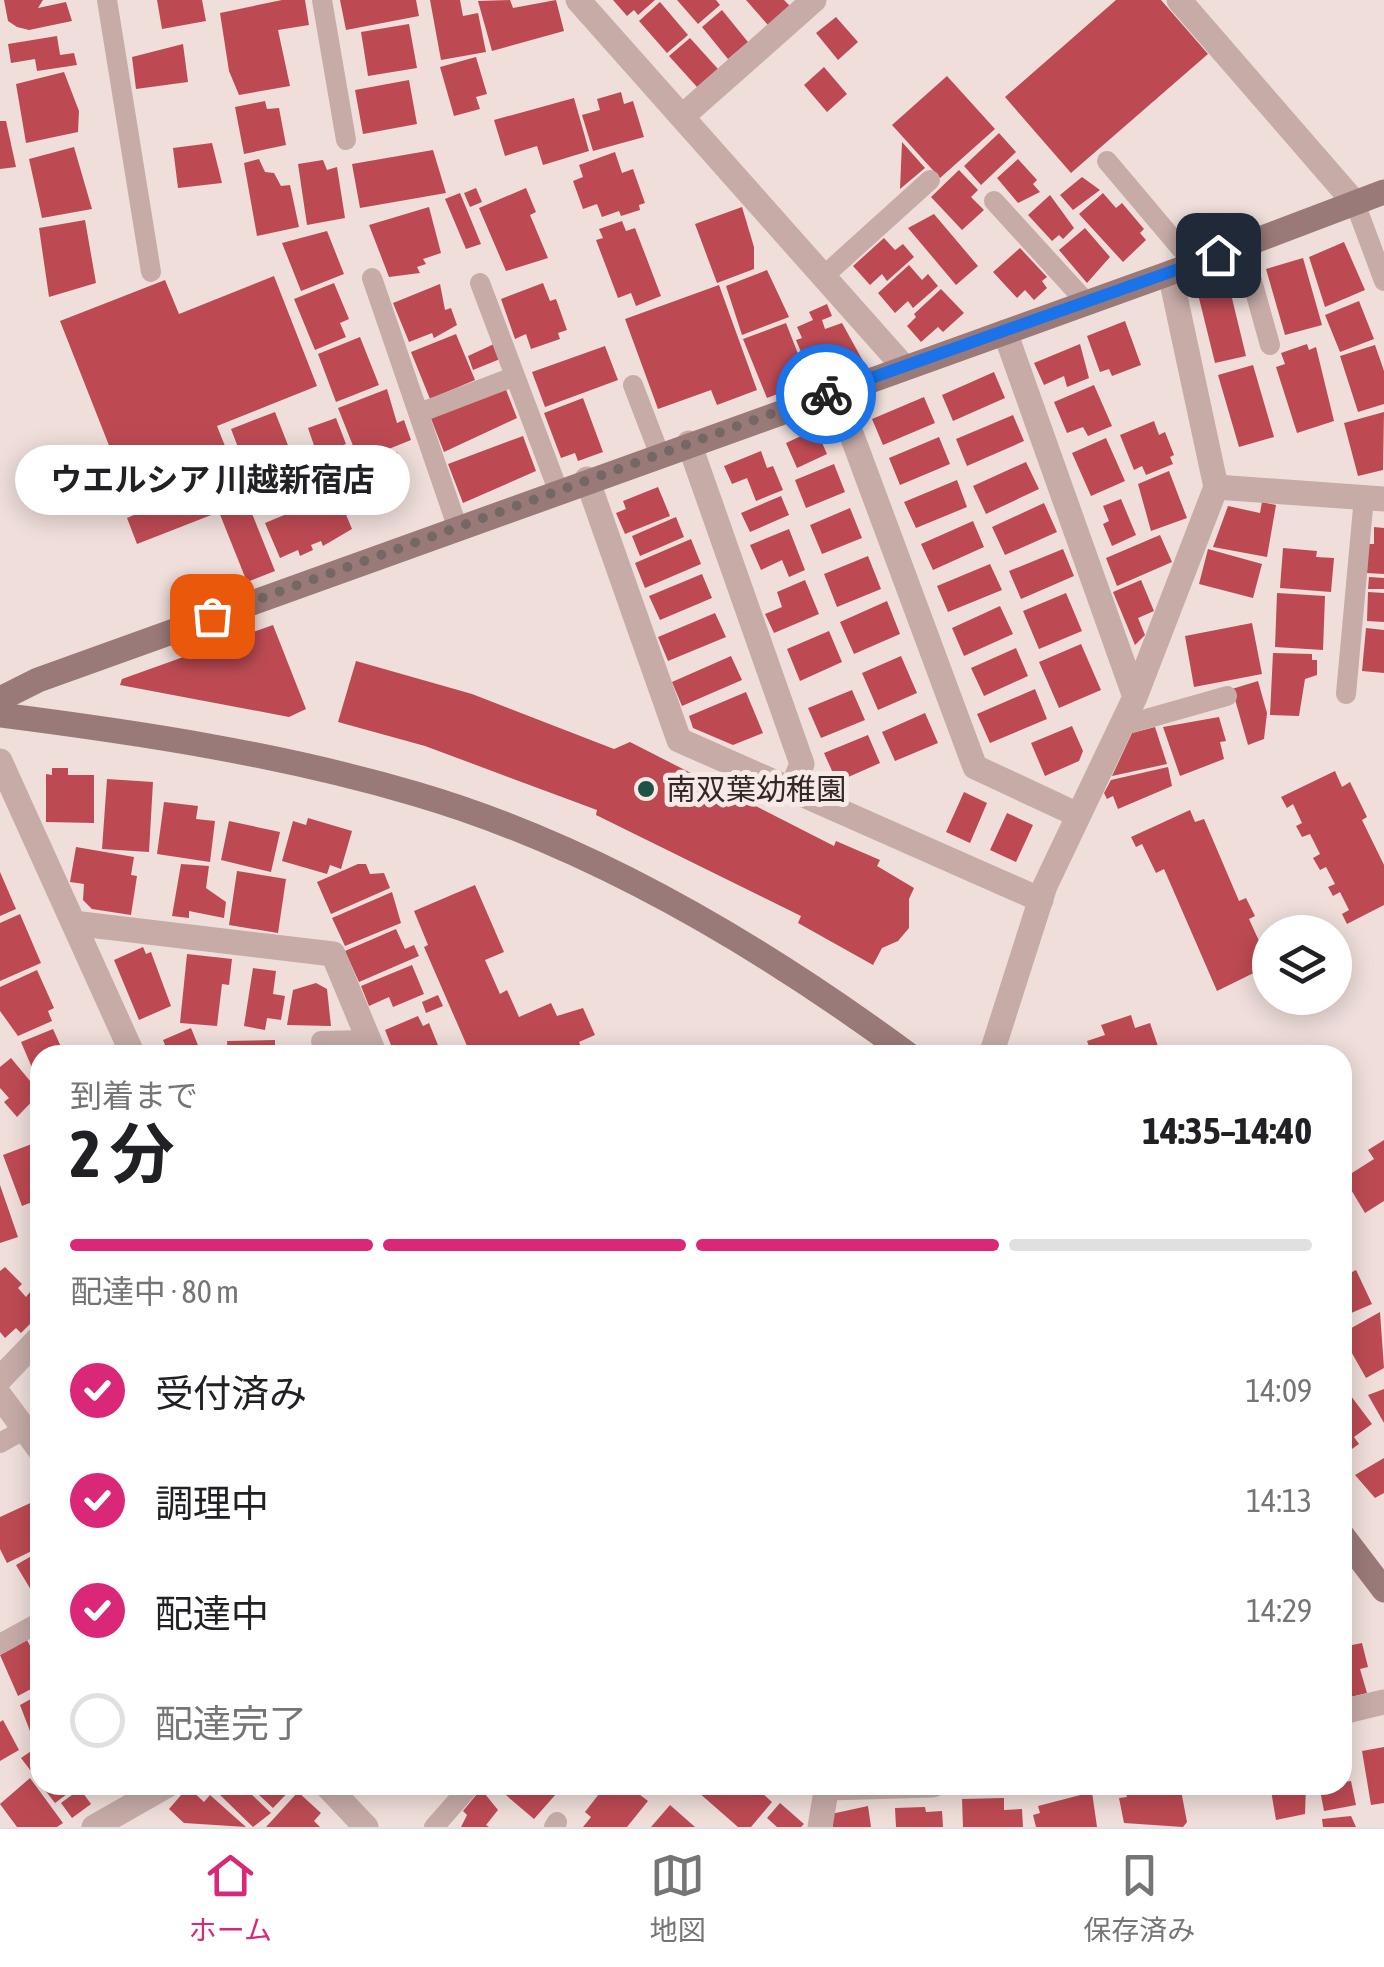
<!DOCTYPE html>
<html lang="ja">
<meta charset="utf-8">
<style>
body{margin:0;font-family:"Asap Condensed","Noto Sans JP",sans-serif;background:#f2f2f2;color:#202124;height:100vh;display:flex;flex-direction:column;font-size:38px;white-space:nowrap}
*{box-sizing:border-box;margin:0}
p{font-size:32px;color:#757577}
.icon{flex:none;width:55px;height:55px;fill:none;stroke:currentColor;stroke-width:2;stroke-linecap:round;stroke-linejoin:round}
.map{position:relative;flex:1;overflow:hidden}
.panel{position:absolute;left:30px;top:1045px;width:1322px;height:750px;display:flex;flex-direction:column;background:#fff;border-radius:30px;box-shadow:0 5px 25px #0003}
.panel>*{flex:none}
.buttons{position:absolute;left:1252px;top:915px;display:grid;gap:20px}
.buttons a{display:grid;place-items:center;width:100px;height:100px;border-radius:50%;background:#fff;box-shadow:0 5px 25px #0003;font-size:50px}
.pin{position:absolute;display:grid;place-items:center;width:85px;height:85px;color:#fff;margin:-42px;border-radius:20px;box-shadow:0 5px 15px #0006}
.courier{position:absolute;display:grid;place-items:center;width:100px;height:100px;margin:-50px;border:8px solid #1a73e8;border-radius:50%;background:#fff;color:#222;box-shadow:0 2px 12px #0007}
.bubble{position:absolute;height:70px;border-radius:35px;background:#fff;box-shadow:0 5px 25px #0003;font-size:32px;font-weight:700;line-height:70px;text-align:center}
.head em{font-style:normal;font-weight:700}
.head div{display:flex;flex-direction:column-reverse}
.head{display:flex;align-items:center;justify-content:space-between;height:170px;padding:0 40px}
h1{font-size:65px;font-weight:700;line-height:75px}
.bar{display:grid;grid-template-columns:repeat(4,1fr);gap:15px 10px;align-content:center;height:120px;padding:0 40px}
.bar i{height:12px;border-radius:8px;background:#e0e0e0}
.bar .active{background:#db2777}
.bar p{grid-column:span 4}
ol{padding:0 40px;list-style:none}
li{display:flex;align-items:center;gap:30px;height:110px}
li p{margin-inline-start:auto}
li .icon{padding:10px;border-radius:50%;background:#db2777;color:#fff;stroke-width:4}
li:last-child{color:#757577}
li i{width:55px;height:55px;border:5px solid #e0e0e0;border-radius:50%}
.menu{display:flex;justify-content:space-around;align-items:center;height:140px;border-top:2px solid #e0e0e0;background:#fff;font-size:28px;color:#757577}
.menu a{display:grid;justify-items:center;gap:5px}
.menu .active{color:#db2777}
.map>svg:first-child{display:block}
</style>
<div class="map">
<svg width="1384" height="1827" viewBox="0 0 1384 1827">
<rect width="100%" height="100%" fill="#efdeda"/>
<path fill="#bd4a53" d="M4 0H43L38 8 66 2 72 21 29 30 17 27 8 21Z
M157 0H202L206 21 162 29Z
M282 0H305L309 25 278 30 290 86 239 95 229 71 220 13Z
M340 0H416L419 16 346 30Z
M430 0H460L463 16 478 13 486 52 441 60Z
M510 0 513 8 556 0 564 31 492 51 478 1Z
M613 0H655L638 15 634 10 627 16Z
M677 0H716L720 5 698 24Z
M746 0H784L790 6 768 25Z
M1116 0H1161L1208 54 1071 173 1005 97Z
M660 2 688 35 667 53 639 21Z
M722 10 748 42 728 59 702 27Z
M836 17 858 42 838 60 816 33Z
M409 24 417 68 368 76 361 32Z
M57 36 60 55 74 53 77 65 37 71 35 59 11 63 8 44Z
M690 38 718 69 697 87 669 56Z
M183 44 188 82 136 89 132 57Z
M476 57 487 94 476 97 480 109 454 116 440 67Z
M824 67 847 94 827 112 804 85Z
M64 72 79 111 78 132 26 143 16 84Z
M947 76 995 129 940 178 892 125Z
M409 80 417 124 363 134 355 90Z
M621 92 624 104 633 101 644 137 593 151 582 115 600 110 597 99Z
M574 98 589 151 543 165 537 146 505 156 494 120Z
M265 101 267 109 279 108 286 145 244 154 235 107Z
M0 121H6L16 167 0 169Z
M999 133 1016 152 981 185 964 166Z
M902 142 925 168 900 189Z
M212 143 222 183 178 188 173 148Z
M74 147 92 209 42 218 29 159Z
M433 150 446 193 360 208 352 164Z
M615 152 622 173 633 169 645 203 639 205 640 210 621 216 619 211 602 217 597 204 583 209 573 181 583 177 579 165Z
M259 159 265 172 274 173 281 186 290 185 299 227 257 236 244 163Z
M1018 159 1037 180 1033 184 1040 192 1018 203 997 178Z
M323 160 327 170 337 167 345 218 307 225 298 164Z
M959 170 978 190 971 197 984 210 962 230 931 197Z
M1082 177 1100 190 1073 210 1060 195Z
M476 188 482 202 470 207 464 193Z
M526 188 536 212 530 215 548 258 506 271 479 208Z
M460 193 481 244 466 249 445 199Z
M1103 193 1116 208 1122 203 1144 229 1140 233 1146 240 1123 262 1079 214Z
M1050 195 1074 228 1063 239 1059 235 1052 241 1028 215Z
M429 207 441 253 423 259 426 264 417 267 420 273 389 277 369 225Z
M742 207 754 247V269L717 283 695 224Z
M934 214 978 266 956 285 908 228Z
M85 220 96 283 49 297 39 228Z
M622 221 626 231 635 228 661 296 636 306 631 293 618 298 596 240 603 238 599 229Z
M1085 228 1110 257 1087 283 1059 250Z
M327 231 344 274 301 291 282 243Z
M884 238 895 250 903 244 914 257 887 281 882 274 870 285 853 266Z
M1344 242 1365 290 1325 307 1309 257Z
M1020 248 1047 277 1042 281 1047 288 1034 300 1025 290 1017 298 993 272Z
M1303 258 1322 325 1285 335 1266 269Z
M909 265 922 280 928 274 938 286 913 308 908 301 895 313 878 293Z
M767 270 789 317 742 335 726 286Z
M274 276 317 386 217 426 275 571 247 582 219 512 137 544 127 518 136 514 60 321 165 280 179 314Z
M334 283 349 319 340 323 346 337 315 350 294 299Z
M543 283 550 301 556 299 567 330 558 333 560 339 531 349 526 334 515 339 501 299Z
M440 284 445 310 451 308 457 325 434 338 432 333 409 342 393 303Z
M719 285 757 390 717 405 711 390 658 409 625 319Z
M1229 286 1246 356 1215 363 1198 294Z
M941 289 964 313 943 332 938 327 921 342 907 326 916 317 914 314Z
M1359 301 1374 339 1340 352 1325 315Z
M827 304 832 316 822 320 825 329 842 323 863 361 813 381 796 340 802 338 797 327 813 320 809 312Z
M1125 321 1141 365 1112 376 1109 369 1100 372 1087 336Z
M786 323 809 382 767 398 743 339Z
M456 334 475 380 430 399 411 352Z
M360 337 379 385 336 402 318 354Z
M494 344 500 359 473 370 468 356Z
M1080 344 1089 378 1067 387 1064 376 1044 385 1034 363Z
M1307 344 1309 350 1316 347 1334 421 1297 433 1276 367 1285 364 1281 353Z
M1375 345 1384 371V404L1358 412 1340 356Z
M605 346 618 380 545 407 532 372Z
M1253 365 1274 437 1239 447 1218 375Z
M994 372 1005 398 953 421 942 395Z
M1094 385 1112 426 1088 436 1083 427 1067 433 1054 402Z
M505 387 517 418 444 452 430 416Z
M387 389 397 423 404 420 411 440 359 461 338 408Z
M924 397 935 423 883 445 872 419Z
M583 398 603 452 578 461 575 453 561 458 544 413Z
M275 412 302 481 283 489 286 497 261 507 231 429Z
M1384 412 1383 470 1358 476 1344 423Z
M1013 415 1024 441 967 466 956 439Z
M336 418 346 444 317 454 308 428Z
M1154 421 1159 435 1165 432 1174 455 1170 457 1173 464 1146 475 1142 466 1134 470 1120 435Z
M816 429 827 454 797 468 786 443Z
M523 436 536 471 463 503 448 464Z
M939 437 950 464 900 485 889 458Z
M1106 438 1125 481 1091 496 1072 453Z
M761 451 767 468 773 466 783 490 756 501 747 478 732 484 724 466Z
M397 452 405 474 377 485 368 462Z
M1026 462 1039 489 986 514 973 486Z
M834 464 845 492 806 508 795 480Z
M1169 471 1187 518 1151 531 1138 484Z
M957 480 967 507 916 528 904 502Z
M658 487 670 516 625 534 616 513 626 509 623 501Z
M337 493 352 529 323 546 321 541 311 545 313 550 300 556 298 550 280 558 265 523Z
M781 496 789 515 750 532 741 513Z
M1121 499 1136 535 1112 546 1103 524 1109 521 1103 506Z
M1262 502 1276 505 1267 557 1213 547 1228 506 1260 513Z
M1044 503 1057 532 1005 555 992 527Z
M850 508 862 538 822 554 810 525Z
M676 517 684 537 640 556 632 536Z
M973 521 984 547 933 570 921 544Z
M1374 527 1384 528V574L1367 573 1368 544H1374Z
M789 529 805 570 789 577 782 560 761 570 750 545Z
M1160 535 1172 562 1117 586 1106 558Z
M691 539 701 564 645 588 635 563Z
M1283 548 1317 551 1316 557 1334 558 1331 592 1280 588Z
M1063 549 1074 576 1021 599 1009 571Z
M1208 549 1262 564 1253 598 1199 584Z
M868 556 881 589 837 607 824 574Z
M990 564 1002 590 948 612 937 586Z
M702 574 712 598 660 620 649 596Z
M1369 577 1384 578V589H1368Z
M805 580 819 614 774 633 765 614 782 607 777 592Z
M1141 580 1154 611 1138 618 1145 635 1135 645 1113 592Z
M1368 592 1384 593V622L1367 621Z
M1066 593 1082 631 1039 649 1023 611Z
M1277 593 1325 596 1323 650 1275 647Z
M887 601 900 634 854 654 840 622Z
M1000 606 1013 634 964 656 952 628Z
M715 613 726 637 668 661 658 637Z
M1252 623 1262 674 1194 687 1185 636Z
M273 625 306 709 289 717 120 685 122 679Z
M1366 628 1384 630V673L1362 671Z
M829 631 842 662 800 681 787 649Z
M1081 644 1101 690 1059 708 1039 662Z
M1016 648 1028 676 984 696 971 668Z
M1273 653 1312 654V660H1317V675L1305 679 1299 716 1270 715Z
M731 656 742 680 682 706 672 682Z
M901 656 917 693 878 710 862 673Z
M356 661 472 694 614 749 630 742 834 846 836 841 880 860 877 866 914 888 909 899V928L898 941 882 948 873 965 798 923 801 916 596 815 597 810 425 746 338 722Z
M1258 681 1267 713 1264 739 1248 745 1232 689Z
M1035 689 1047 719 990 743 977 714Z
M852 690 865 720 821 738 808 708Z
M746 692 763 733 733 745 693 728 689 716Z
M925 713 938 743 895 761 882 732Z
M1219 717 1226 741 1220 742 1224 759 1180 776 1163 727Z
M1072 726 1083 751 1079 761 1045 776 1031 743Z
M1155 727 1167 764 1112 776 1132 733Z
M868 735 880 763 837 782 824 753Z
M1168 767 1172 786 1118 809 1113 796 1107 799 1104 793 1111 780Z
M52 768H68V775H94V823L46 822V774L52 775Z
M1335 771 1342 787 1350 782 1367 817 1362 820 1384 865V905L1347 924 1342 914 1349 910 1340 892 1333 896 1328 887 1335 884 1326 867 1320 870 1313 858 1320 854 1310 834 1302 837 1296 826 1302 823 1293 804 1287 808 1281 797Z
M107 779 153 782 149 852 102 849Z
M964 792 987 803 970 843 946 832Z
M164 802 198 806 196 819 215 821 210 862 157 854Z
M1190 810 1195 822 1204 819 1239 901 1246 898 1255 916 1249 919 1270 965 1217 991 1164 869 1156 873 1142 844 1136 847 1131 837Z
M1007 813 1033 825 1016 862 990 850Z
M308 818 352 831 341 869 330 865 327 874 282 861 293 821 306 825Z
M229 821 280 832 271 872 221 860Z
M76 847 134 857 131 875 137 876 131 915 92 909 83 900 84 884 70 882Z
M181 864 209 866 206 888 226 902 224 918 189 911V918L172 916Z
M358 864H366L370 874 384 873 390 888 331 914 317 882Z
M237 871 286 879 278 933 229 925Z
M0 872 16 909 0 916Z
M475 885 504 952 485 960 500 994 507 990 519 1017 551 1003 557 1016 583 1008 595 1035 579 1042 584 1055H471L424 947 428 945 414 911Z
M392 892 401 923 345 946 332 918Z
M20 914 41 963 0 981V923Z
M396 929 405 949 414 945 419 956 359 982 345 951Z
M143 947 146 954 151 952 171 1006 139 1020 114 960Z
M187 954 232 959 229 985 222 984 217 1026 180 1023Z
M412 965 424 994 393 1007 389 997 369 1006 361 986Z
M253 968 276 971 273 994 285 996 281 1020 267 1018 265 1030 244 1026Z
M37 970 54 1008 48 1011 52 1021 18 1036 0 1011V987Z
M316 983 327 989 331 1026 287 1025 293 990Z
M438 995 443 1006 426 1013 422 1002Z
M1131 1015 1135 1028 1150 1023 1161 1055H1092L1087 1041 1105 1035 1101 1025Z
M418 1016 423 1026 429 1023 442 1055H395L385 1030Z
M191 1028 202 1055H169L163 1040Z
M53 1029 62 1049 73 1045 77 1055H40V1067L33 1070 21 1042Z
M275 1040V1055H228L227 1041Z
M11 1058 40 1093 17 1117 4 1102 9 1098 0 1088V1067Z
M1384 1140V1201L1365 1213 1344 1178 1374 1159 1368 1150Z
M37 1142 40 1199 22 1206 3 1155Z
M0 1185 18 1237 0 1243Z
M5 1267 22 1284 18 1288 26 1297 30 1292 40 1302V1314L21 1333 16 1328 5 1338 0 1332V1271Z
M1356 1270 1372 1304 1342 1317V1277Z
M1380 1312 1384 1368 1366 1378 1344 1339 1348 1336 1346 1331Z
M40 1384V1418L30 1407 36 1401 30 1394Z
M1342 1384 1372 1424 1354 1437 1359 1444 1342 1456Z
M1384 1389V1423L1368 1395Z
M1384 1458V1493L1375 1498 1355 1475Z
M39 1499 40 1547 7 1563 0 1549V1517Z
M40 1551V1605L16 1565Z
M27 1640 40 1665 36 1667 40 1684 18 1696 0 1655Z
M1362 1643 1368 1667 1360 1669 1367 1693 1342 1699V1647Z
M40 1694V1735L33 1739 20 1705Z
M3 1720 19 1750 0 1761V1722Z
M40 1745V1783L21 1758Z
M1384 1747V1803L1371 1805 1362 1751Z
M30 1778 63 1823 57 1827H17L0 1804Z
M1351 1781 1356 1805 1324 1811 1319 1785Z
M41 1785H79L55 1803Z
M224 1785 248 1791 271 1813 253 1827 217 1792Z
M264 1785H295L273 1808 257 1793Z
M494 1785H564L534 1819Z
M606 1785H627L648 1801 627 1827H583L591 1817 585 1812Z
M690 1785H729L740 1794 753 1785 772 1802 751 1827H738Z
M1151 1785H1180L1187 1822 1183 1827 1124 1823 1119 1798 1127 1797 1125 1790Z
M1270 1785H1306L1305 1814 1276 1820Z
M188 1787 204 1802 210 1795 246 1827 184 1823 169 1809Z
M80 1789 91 1804 72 1818 61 1803Z
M481 1789 498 1810 486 1825 489 1827H461L467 1815 463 1811Z
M298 1792 321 1813 314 1821 320 1827H266Z
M1092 1792 1097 1827H1036L1033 1815 1040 1813 1038 1806Z
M1004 1798V1810L1022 1809 1023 1827H963L962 1799Z
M780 1803 804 1824 801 1827H777L767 1818Z
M670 1805 695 1827H651Z
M868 1806 871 1827H833L831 1814Z
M925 1807 926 1812 942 1811 943 1827H896L895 1808Z
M1351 1816 1356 1827H1323L1322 1819Z"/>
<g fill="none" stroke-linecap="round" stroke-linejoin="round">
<path stroke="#c6aba7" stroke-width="20" d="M107 0 151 272
M322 0 346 140
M1107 161 1194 264
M994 201 1087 303
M1355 203 1384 281
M1242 245 1270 345
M826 274 930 180
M372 278 457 526
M480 283 558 490
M633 385 659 453
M419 413 513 377
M1346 694 1364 497
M1121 726 1227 696
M321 1041 368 1040
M0 1443 23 1430
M0 1644 40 1622
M434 1827 471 1785
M554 1827 557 1822"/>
<path stroke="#c6aba7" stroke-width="25" d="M578 0 904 367
M1179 0 1355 203
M684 115 814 0
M1005 332 1135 697
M835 390 975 767 1078 815
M689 443 802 764 792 788
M587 479 679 740 1041 900
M1216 487 1384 499
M0 761 133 1055
M73 923 333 954 375 1055
M991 1055 1045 886 1135 697 1216 487 1170 273
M0 1379 40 1337
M0 1396 40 1450
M1342 1712 1384 1702
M326 1785 366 1827
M827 1788 933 1785
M94 1827 168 1785
M820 1827 827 1785"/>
<path stroke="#9a7a79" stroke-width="25" d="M0 699 38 680 1170 273 1384 192
M0 715C141 733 280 754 416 794 594 846 761 946 909 1055
M1342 1535 1384 1590"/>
</g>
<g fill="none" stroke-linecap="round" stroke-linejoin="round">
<path stroke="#756766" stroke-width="10" stroke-dasharray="0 18" d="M212 616 826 394"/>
<path stroke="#1a73e8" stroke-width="12" d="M826 394 1218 255"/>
</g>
<circle fill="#205145" stroke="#f7eae6" stroke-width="4" cx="646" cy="789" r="10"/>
<g text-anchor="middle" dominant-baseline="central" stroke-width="10" stroke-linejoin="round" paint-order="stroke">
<g font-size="30" fill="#332727" stroke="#f7eae6" text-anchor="start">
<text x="666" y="789">南双葉幼稚園</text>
</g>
</g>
</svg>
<div class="buttons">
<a><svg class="icon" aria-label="layers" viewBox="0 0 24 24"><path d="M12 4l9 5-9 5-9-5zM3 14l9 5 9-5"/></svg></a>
</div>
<div class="pin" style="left:212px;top:616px;background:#ea580c"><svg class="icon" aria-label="bag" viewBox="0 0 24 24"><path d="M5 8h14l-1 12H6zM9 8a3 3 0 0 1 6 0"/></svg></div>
<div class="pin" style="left:1218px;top:255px;background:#1f2937"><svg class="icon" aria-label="home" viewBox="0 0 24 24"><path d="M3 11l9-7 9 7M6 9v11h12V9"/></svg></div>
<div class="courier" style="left:826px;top:394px"><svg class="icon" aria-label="bike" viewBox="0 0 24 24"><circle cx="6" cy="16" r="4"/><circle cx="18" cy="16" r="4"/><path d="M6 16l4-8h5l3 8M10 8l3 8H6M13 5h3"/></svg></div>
<div class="bubble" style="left:15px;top:445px;width:395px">ウエルシア 川越新宿店</div>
<section class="panel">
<div class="head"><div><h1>2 分</h1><p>到着まで</p></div><em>14:35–14:40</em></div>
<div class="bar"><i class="active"></i><i class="active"></i><i class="active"></i><i></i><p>配達中 · 80 m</p></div>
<ol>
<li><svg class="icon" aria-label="check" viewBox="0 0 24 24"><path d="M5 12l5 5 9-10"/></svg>受付済み<p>14:09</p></li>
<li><svg class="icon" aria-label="check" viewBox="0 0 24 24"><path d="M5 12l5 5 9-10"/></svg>調理中<p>14:13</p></li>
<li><svg class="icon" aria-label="check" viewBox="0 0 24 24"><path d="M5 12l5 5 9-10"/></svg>配達中<p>14:29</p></li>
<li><i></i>配達完了</li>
</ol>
</section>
</div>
<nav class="menu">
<a class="active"><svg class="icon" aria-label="home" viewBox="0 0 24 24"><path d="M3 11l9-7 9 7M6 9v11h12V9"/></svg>ホーム</a>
<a><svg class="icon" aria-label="map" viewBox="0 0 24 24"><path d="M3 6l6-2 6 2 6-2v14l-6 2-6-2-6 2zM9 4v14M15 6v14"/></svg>地図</a>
<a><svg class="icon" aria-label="saved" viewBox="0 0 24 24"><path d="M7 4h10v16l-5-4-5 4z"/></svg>保存済み</a>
</nav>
